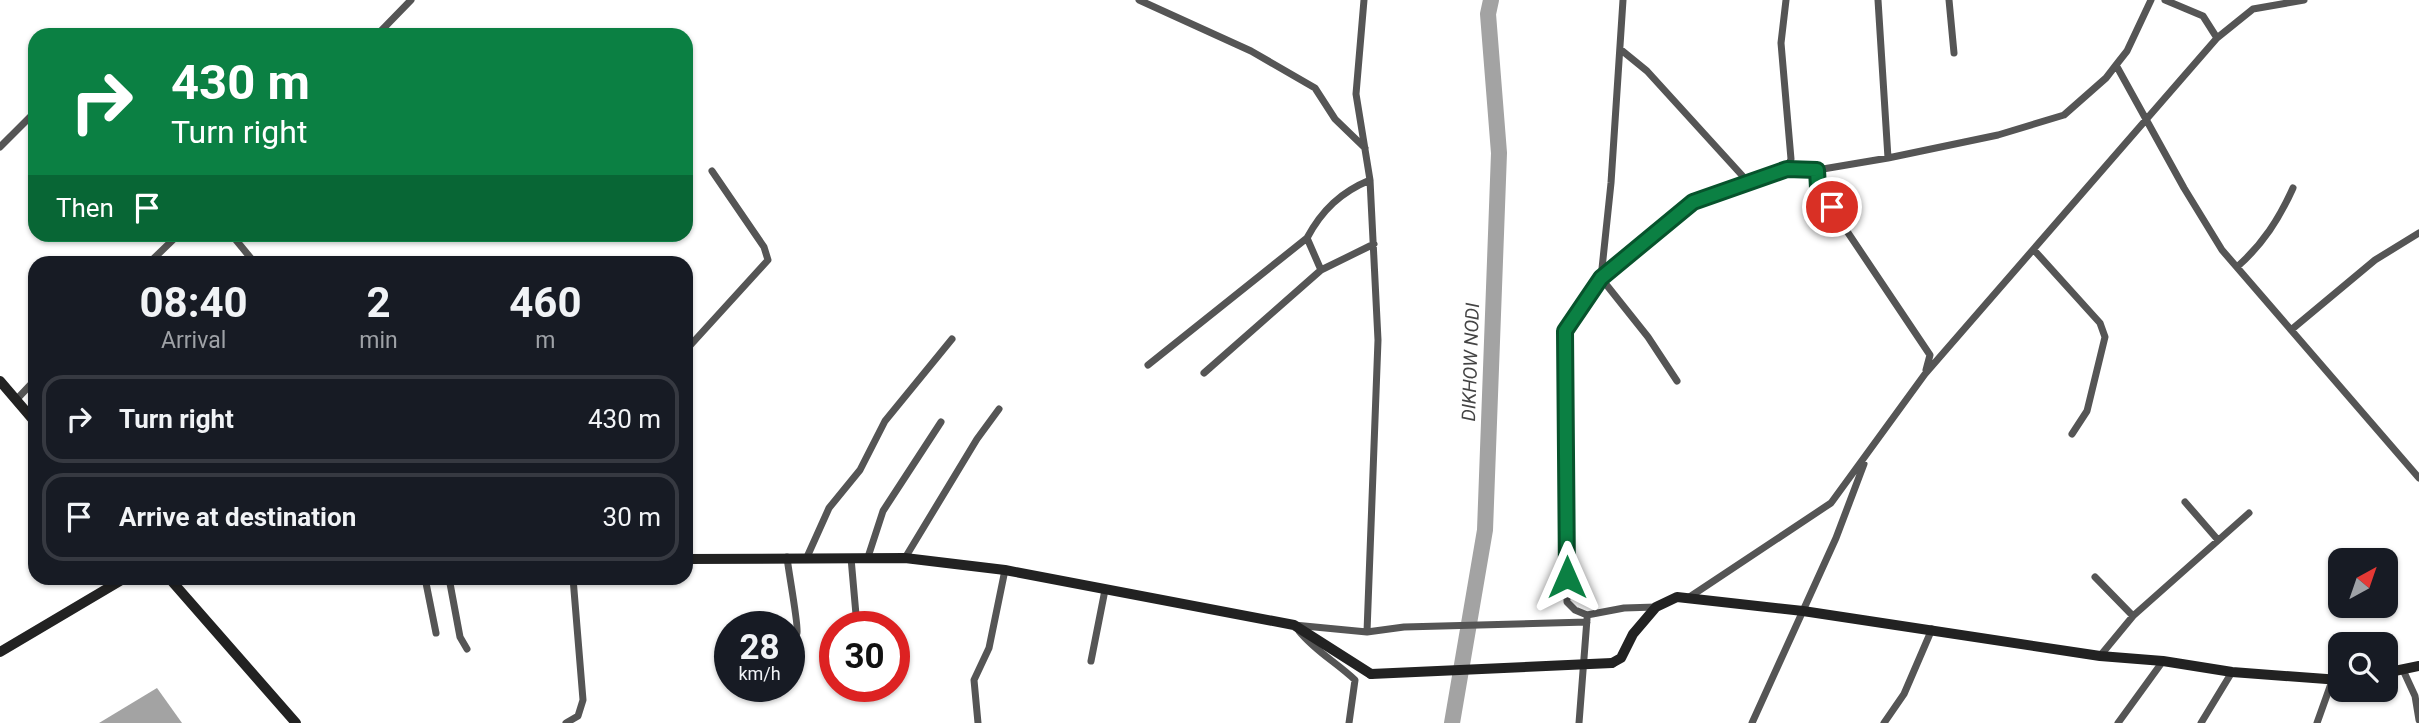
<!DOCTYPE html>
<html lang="en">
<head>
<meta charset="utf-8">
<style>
	:root { --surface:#171b24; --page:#242831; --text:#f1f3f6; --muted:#9ea1a6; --line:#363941 }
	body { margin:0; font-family:Roboto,sans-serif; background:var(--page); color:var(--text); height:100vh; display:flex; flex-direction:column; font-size:26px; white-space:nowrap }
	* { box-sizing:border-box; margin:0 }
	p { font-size:23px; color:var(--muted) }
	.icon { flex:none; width:38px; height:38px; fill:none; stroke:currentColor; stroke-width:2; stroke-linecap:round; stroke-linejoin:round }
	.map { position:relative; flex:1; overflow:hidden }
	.sheet { position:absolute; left:28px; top:256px; width:665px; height:329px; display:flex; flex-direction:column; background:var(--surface); border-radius:21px; box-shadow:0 2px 5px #0004 }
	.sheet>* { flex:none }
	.banner { position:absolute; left:28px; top:28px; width:665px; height:214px; border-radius:21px; box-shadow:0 2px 5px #0004; background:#0b8043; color:#fff; overflow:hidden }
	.needle { width:46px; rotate:40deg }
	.tools { position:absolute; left:2328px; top:548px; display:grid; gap:14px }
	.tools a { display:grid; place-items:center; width:70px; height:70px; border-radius:14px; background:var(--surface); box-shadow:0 2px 5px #0004; font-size:35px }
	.speed { position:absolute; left:714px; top:611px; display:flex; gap:14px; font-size:35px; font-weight:700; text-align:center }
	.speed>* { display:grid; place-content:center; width:91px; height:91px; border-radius:50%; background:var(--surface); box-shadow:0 2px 5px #0004; line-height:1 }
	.speed small { font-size:18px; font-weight:400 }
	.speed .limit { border:10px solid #d22; background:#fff; color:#111 }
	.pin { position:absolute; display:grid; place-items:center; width:60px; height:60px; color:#fff; margin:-30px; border:4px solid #fff; border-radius:50%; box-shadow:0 2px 7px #0007 }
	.me { position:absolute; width:77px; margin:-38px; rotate:0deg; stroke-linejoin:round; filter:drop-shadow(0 0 5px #0008) }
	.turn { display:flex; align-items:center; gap:24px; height:147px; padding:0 28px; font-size:32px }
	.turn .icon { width:91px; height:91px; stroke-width:2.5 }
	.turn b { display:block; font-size:49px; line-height:60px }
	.then { display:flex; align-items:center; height:66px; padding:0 28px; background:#0003; gap:14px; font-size:26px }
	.eta { display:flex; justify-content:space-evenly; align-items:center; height:119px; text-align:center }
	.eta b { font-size:42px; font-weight:700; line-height:49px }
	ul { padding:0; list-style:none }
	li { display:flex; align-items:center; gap:21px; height:88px; margin:0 14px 10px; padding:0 14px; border:4px solid var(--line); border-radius:21px }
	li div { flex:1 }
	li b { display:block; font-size:26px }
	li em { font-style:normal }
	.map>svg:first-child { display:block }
</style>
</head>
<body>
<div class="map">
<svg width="2419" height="723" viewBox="0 0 2419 723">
	<rect width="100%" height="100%" fill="#fff"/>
	<path fill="#a3a3a3" d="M 157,688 L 182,723 L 99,723 Z"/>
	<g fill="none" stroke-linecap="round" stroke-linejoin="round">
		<path stroke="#a3a3a3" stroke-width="16" d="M 1452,723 L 1485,530 L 1499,153 L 1488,14 L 1491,0"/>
		<path stroke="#555" stroke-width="7" d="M 1139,0 L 1251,51 L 1315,88 L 1335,119 L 1365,148
			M 1623,0 L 1611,183 L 1601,278 L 1565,331 L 1567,602 L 1575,610 L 1587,615 L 1624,608 L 1656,607
			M 1786,0 L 1781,43 L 1791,159 L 1787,169
			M 1878,0 L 1888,158
			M 1949,0 L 1954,53
			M 2165,0 L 2203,16 L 2217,38
			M 377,35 L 411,0
			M 1620,49 L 1647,71 L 1749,183
			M 2116,65 L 2184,188 L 2222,250 L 2419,478
			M 0,147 L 35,112
			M 1817,170 L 1818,188 L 1930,355 L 1926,370
			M 231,234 L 254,262
			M 2034,250 L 2100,323 L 2105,337 L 2087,411 L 2072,434
			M 150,262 L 179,234
			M 2237,267 C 2263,244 2279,219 2293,188
			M 1321,270 L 1374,244
			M 2291,330 L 2375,260 L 2419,233
			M 686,350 L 768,260 L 764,247 L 712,171
			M 1148,365 L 1307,238
			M 1204,373 L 1321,270 L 1307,238 C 1322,210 1341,192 1370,180
			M 1677,381 L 1648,337 L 1601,278 L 1693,202 L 1787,169 L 1817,170 L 1888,158 L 1998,135 L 2064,115 L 2106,78 L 2116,65 L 2127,51 L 2151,0
			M 16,400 L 35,380
			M 2185,502 L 2218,540
			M 686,512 L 690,559
			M 787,557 C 788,569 799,627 797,633 C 795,636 792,639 789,642
			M 807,557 L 829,508 L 860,470 L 885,421 L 952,339
			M 868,557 L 883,511 L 941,422
			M 851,558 L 857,626
			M 905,558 L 977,439 L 999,409
			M 2095,577 L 2133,616
			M 425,578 L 436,633
			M 449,578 L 460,637 L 467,649
			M 1688,598 L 1831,503 L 1925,374 L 2217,38 L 2253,9 L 2304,0
			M 1294,625 L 1367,632 L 1378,340 L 1370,180 L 1356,94 L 1364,0
			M 1299,631 C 1315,651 1336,662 1355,680 L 1349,723
			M 1367,632 L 1404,627 L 1587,622
			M 2100,656 L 2133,616 L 2249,513
			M 1091,661 L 1105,590
			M 2403,670 L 2415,696 L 2419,720
			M 566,723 L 578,716 L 583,700 L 573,578
			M 978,723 L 974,680 L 989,648 L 1005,570
			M 1579,723 L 1587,619
			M 1752,723 L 1836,538 L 1864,464
			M 1884,723 L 1904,694 L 1932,629
			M 2118,723 L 2163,661
			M 2201,723 L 2232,672
			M 2317,723 L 2332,681"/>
		<path stroke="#222" stroke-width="10" d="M 0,381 L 35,422
			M 686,559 L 905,558 L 1005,570 L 1294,625 L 1371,674
			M 169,578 L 296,723
			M 0,652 L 125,578
			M 1612,663 L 1621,658 L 1633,634 L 1656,607 L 1677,597 L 1803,611 L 2100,656 L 2163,661 L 2232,672 L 2340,680
			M 2385,673 L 2419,666"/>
		<path stroke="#222" stroke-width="10" d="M 1371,674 L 1612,663"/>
	</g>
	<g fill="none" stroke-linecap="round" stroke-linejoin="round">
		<g stroke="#07532c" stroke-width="18">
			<path id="route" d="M 1567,577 L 1565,331 L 1601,278 L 1693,202 L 1787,169 L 1817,170 L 1818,188 L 1832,207"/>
		</g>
		<use href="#route" stroke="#0b8043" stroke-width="12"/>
	</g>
	<g text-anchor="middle" stroke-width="5" stroke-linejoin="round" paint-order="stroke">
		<g font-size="19" font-style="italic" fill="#444" stroke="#fff">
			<text transform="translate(1470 362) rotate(-88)" y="7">DIKHOW NODI</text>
		</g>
	</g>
</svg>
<div class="tools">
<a><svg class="needle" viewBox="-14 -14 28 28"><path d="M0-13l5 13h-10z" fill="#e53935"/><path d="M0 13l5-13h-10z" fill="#9ea1a6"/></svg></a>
<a><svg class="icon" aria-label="search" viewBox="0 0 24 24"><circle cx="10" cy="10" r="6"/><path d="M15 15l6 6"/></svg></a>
</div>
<div class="speed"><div>28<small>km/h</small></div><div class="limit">30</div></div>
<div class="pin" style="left:1832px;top:207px;background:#d93025"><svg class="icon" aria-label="arrive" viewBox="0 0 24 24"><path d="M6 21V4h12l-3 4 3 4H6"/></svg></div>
<svg class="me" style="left:1567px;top:577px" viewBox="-20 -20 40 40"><path d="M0-17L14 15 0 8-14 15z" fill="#0b8043" stroke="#fff" stroke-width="4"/></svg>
<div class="banner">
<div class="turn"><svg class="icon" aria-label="right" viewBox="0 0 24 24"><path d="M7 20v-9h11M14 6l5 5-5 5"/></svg><div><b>430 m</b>Turn right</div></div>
<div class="then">Then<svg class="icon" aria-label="arrive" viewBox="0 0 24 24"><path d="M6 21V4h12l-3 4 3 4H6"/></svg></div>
</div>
<section class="sheet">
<div class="eta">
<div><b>08:40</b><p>Arrival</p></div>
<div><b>2</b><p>min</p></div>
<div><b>460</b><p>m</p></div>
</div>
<ul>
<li><svg class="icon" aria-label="right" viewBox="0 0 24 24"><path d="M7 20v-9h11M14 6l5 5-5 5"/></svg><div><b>Turn right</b></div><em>430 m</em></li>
<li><svg class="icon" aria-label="arrive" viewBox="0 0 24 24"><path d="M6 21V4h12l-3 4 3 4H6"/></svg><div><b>Arrive at destination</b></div><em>30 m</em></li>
</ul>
</section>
</div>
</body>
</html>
